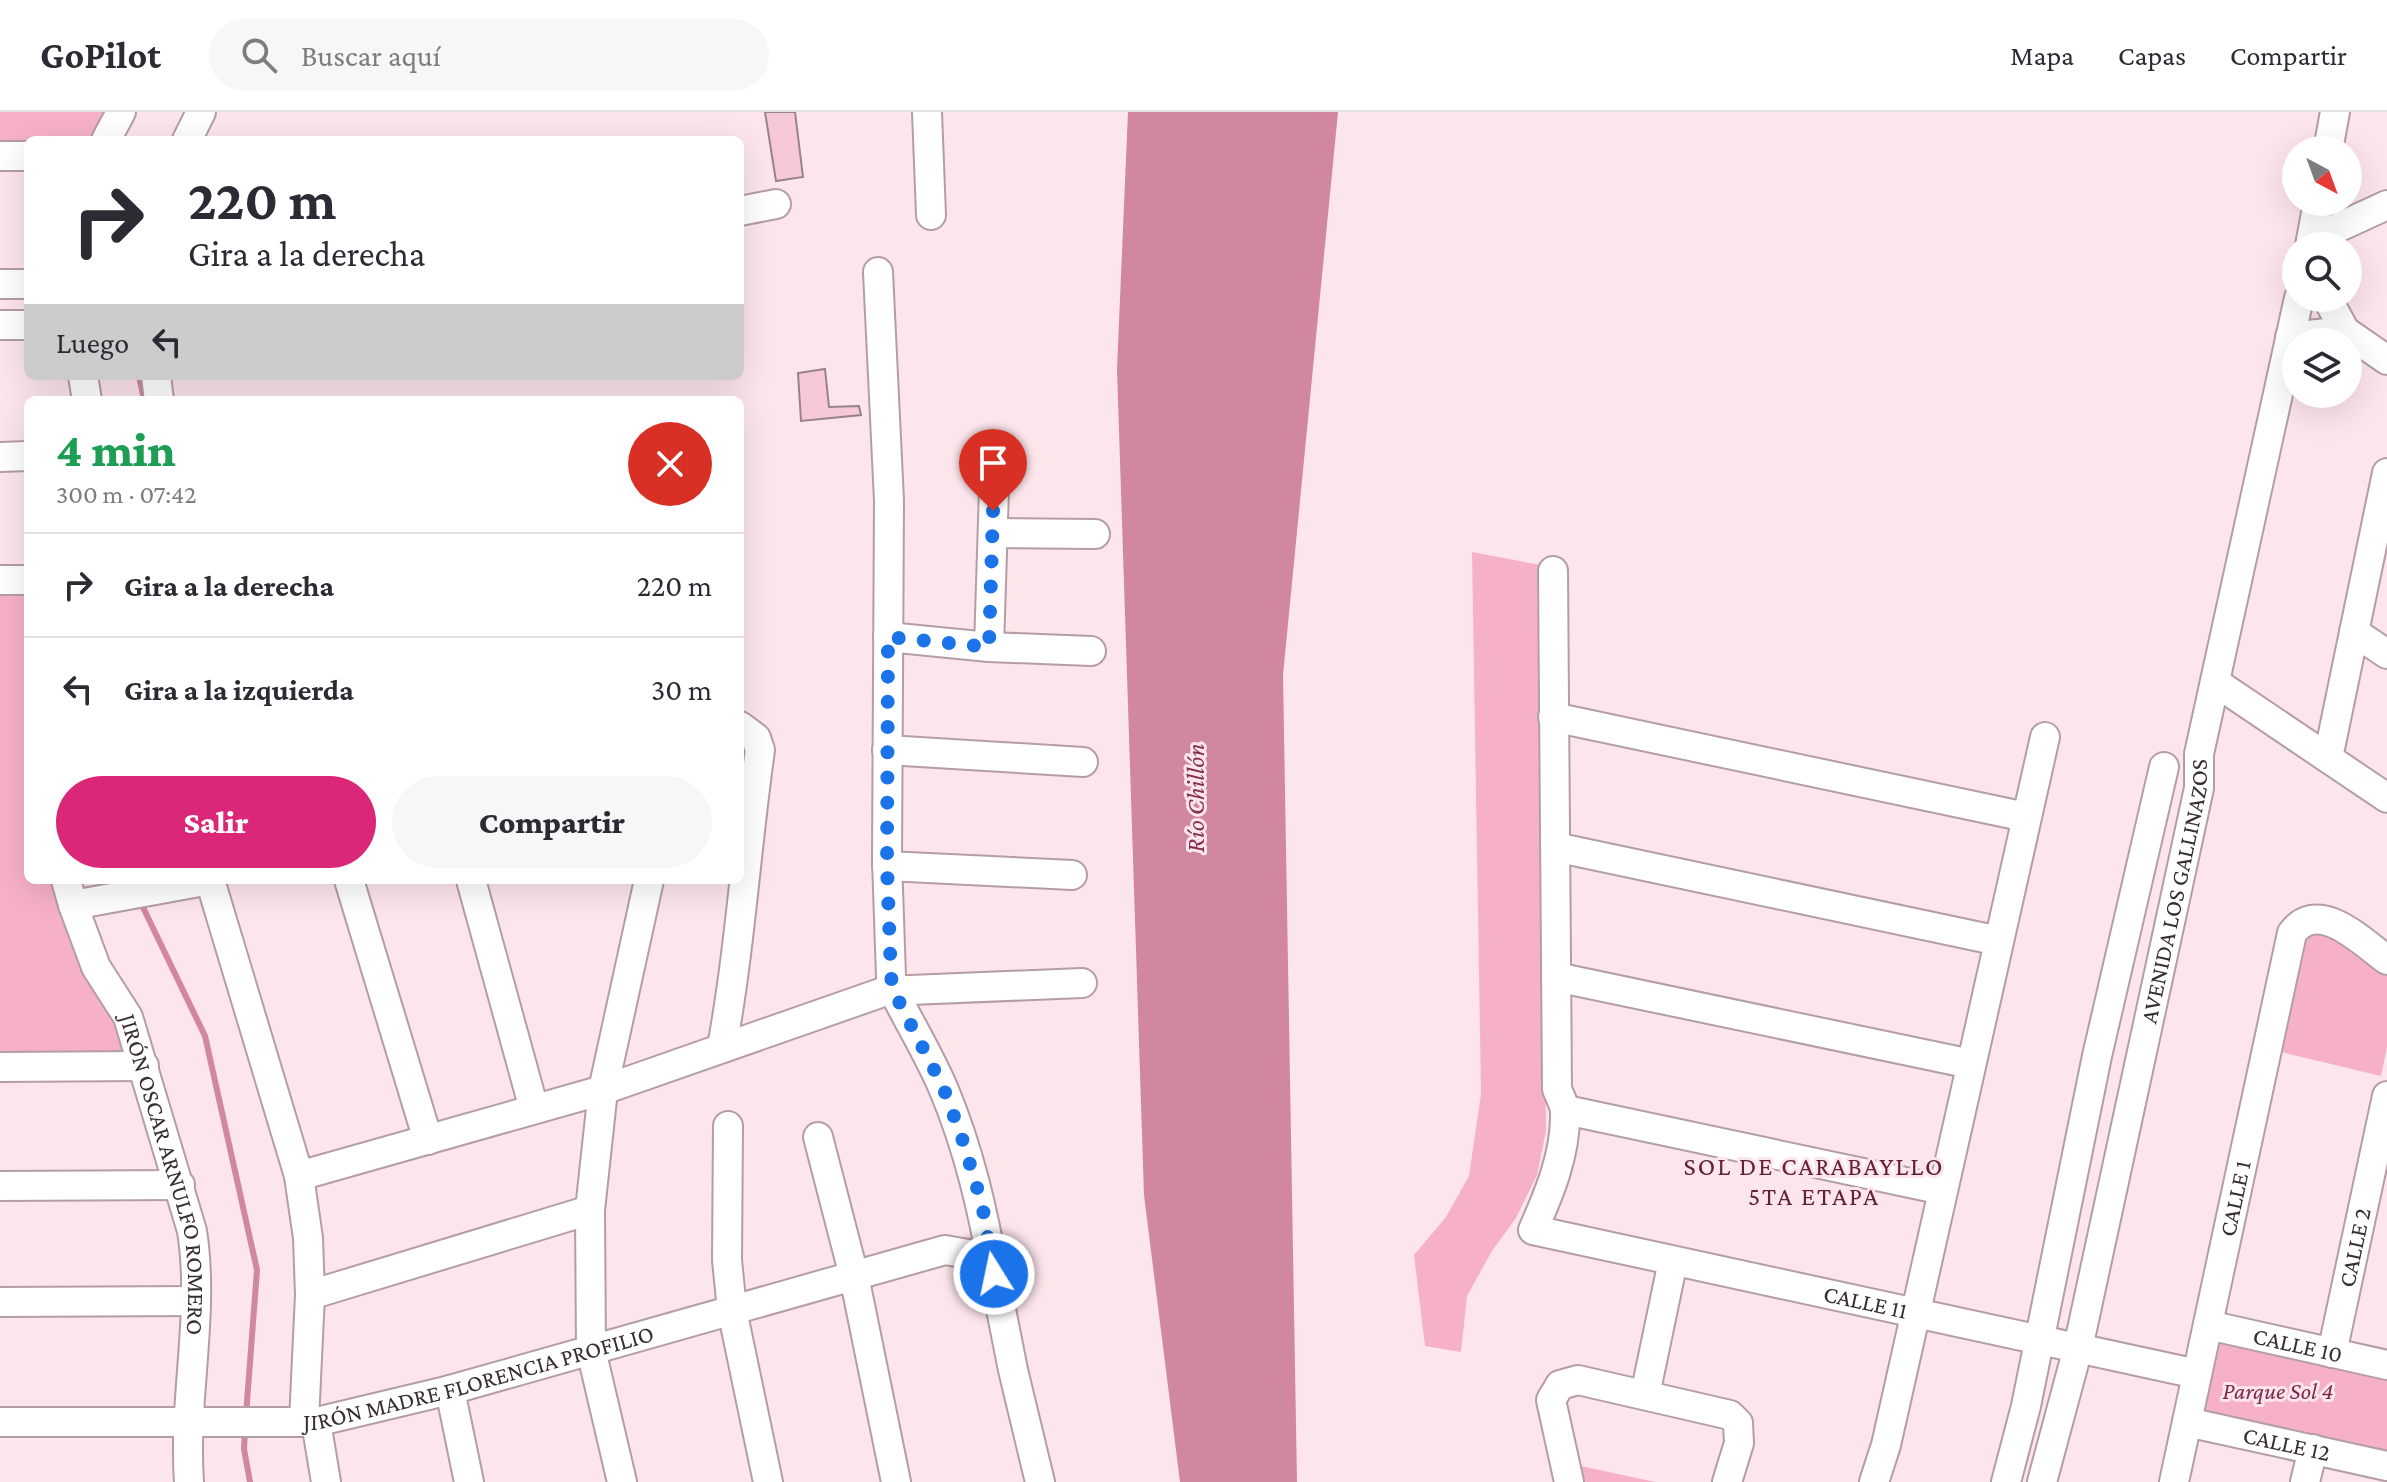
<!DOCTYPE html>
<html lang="es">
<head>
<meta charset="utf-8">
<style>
	:root { --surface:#fff; --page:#f7f7f7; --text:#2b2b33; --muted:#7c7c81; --line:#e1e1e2; --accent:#db2777 }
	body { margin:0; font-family:"Crimson Pro",serif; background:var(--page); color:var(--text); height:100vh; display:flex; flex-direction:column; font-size:30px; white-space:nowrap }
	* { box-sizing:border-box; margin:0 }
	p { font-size:26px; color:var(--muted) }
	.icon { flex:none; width:44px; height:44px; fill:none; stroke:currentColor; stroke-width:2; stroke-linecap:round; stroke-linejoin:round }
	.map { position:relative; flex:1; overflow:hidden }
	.panel { position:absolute; left:24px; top:284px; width:720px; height:488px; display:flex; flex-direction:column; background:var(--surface); border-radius:12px; box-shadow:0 8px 32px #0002 }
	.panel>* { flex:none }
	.hud { position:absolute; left:24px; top:24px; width:720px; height:244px; border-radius:12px; box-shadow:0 8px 32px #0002; background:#fff; color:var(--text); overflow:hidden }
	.needle { width:52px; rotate:139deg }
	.fabs { position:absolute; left:2282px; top:24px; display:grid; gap:16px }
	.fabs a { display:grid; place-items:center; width:80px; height:80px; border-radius:50%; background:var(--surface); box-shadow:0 8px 32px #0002; font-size:40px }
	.pin { position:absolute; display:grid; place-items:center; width:68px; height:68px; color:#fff; margin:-82px -34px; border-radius:50% 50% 50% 0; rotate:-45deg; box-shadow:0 0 8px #0007 }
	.pin .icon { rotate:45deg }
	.me { position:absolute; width:88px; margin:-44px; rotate:350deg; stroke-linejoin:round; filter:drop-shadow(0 0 6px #0008) }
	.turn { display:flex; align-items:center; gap:28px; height:168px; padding:0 32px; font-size:36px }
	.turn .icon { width:104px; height:104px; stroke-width:2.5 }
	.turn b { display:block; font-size:56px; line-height:68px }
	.then { display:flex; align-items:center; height:76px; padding:0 32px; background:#0003; gap:16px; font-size:30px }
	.round { display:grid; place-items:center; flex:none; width:84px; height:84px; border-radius:42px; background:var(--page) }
	.headline { display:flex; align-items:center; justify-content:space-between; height:136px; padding:0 32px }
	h1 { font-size:48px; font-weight:800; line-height:60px; color:#1e9e55 }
	.primary-button { display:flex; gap:16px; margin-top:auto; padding:16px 32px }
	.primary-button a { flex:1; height:92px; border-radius:48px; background:var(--accent); color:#fff; font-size:32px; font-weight:800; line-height:92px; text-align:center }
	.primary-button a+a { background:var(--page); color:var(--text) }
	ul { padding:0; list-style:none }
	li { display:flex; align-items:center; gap:24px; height:104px; padding:0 32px; border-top:2px solid var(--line) }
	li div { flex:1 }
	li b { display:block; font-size:30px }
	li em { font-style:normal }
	header { display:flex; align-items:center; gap:48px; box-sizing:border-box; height:112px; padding:0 40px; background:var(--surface); border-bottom:2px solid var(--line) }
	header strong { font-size:38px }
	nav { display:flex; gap:44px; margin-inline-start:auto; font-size:28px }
	.search { width:560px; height:72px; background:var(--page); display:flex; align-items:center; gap:20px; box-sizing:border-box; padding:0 28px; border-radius:44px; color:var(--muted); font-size:30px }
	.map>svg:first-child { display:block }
</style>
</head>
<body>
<header>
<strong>GoPilot</strong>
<div class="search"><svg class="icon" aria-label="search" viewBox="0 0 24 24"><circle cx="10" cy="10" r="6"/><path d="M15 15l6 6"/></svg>Buscar aquí</div>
<nav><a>Mapa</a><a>Capas</a><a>Compartir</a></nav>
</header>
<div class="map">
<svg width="2387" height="1370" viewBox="0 0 2387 1370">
	<rect width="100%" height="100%" fill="#fde5ec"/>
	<path fill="#f7b1c7" d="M 0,0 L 109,0 L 95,28 L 28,28 L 28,37 L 0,37 Z
		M 1472,440 L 1540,453 L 1546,1019 L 1537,1063 L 1516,1106 L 1492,1139 L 1467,1184 L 1461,1240 L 1425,1234 L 1414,1143 L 1446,1105 L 1469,1064 L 1481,982 Z
		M 0,476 L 28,476 L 28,768 L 58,768 L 116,903 L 131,946 L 0,948 Z
		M 2318,818 L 2333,823 L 2387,860 L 2387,935 L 2381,964 L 2277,939 L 2305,824 Z
		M 2221,1226 L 2387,1263 L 2387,1343 L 2203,1302 Z
		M 1576,1353 L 1655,1370 L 1581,1370 Z"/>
	<path fill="#d1879f" d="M 1128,0 L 1338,0 L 1283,563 L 1297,1370 L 1180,1370 L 1144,1083 L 1117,257 Z"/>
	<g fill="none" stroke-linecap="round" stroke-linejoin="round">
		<path stroke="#d1879f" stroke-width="6" d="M 139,264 L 144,288
			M 139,787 L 205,924 L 257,1158 L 246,1303
			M 245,1318 L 244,1337 L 250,1370"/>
	</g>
	<path fill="#f7c8d6" stroke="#988389" stroke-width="2" d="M 765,0 L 795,0 L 803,65 L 776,69 Z
		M 825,257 L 829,295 L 859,294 L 861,303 L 801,309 L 798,261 Z"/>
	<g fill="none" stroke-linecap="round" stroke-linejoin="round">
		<g stroke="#b49ea4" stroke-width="32">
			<g id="minor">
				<path d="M 927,0 L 931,103"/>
				<path d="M 106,28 L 121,0"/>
				<path d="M 187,28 L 201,0"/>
				<path d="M 2328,38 L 2335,0"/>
				<path d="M 0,44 L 28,44"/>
				<path d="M 740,99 L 776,92"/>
				<path d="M 2311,128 L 2387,93"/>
				<path d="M 2310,134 L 2318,90"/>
				<path d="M 878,160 L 889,389 L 887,747 L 891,865 L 894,880 C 910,912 930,945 944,978 C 969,1038 983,1099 994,1162"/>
				<path d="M 0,172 L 28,172"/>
				<path d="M 2327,186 L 2345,219 L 2387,248"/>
				<path d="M 0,213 L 28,213"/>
				<path d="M 2290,225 L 2345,219"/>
				<path d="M 83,264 L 87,288"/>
				<path d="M 156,264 L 159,288"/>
				<path d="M 0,345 L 28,344"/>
				<path d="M 993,421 L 1095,422"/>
				<path id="s1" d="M 1553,459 L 1557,977 C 1560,985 1565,993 1565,1001 C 1566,1042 1549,1082 1533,1118 L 2197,1262"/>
				<path d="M 0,468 L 28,468"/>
				<path d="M 2354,520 L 2387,542"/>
				<path d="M 888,525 L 989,535 L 1091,539"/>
				<path d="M 989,535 L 994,377"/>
				<path d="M 2215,570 L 2387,686"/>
				<path d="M 1553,605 L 2026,705"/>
				<path d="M 887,638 L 1083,650"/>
				<path d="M 2328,646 L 2387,361"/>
				<path d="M 1555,735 L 1999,829"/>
				<path d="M 887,754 L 1072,763"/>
				<path id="s2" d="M 66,768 L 73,793 L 96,855 L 128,905 L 192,1119 C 205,1202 183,1286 189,1370"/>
				<path d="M 349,768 L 428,1028"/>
				<path d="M 471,768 L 534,997"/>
				<path d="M 73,793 L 210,768 L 299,1064 L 308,1126 L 310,1183 L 304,1309"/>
				<path d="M 1556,865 L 1971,952"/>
				<path d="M 722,935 C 740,837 746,737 760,638 L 756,626 L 740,614"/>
				<path d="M 0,955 L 144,954"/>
				<path d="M 1566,998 L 1943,1078"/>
				<path d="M 728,1014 L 727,1148 L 732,1198 L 768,1370"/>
				<path d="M 818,1025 L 854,1164 L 896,1370"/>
				<path d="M 299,1064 L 603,978 L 886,879 L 1082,871"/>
				<path d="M 0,1074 L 180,1073"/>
				<path d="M 310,1183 L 590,1098"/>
				<path d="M 0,1190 L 196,1189"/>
				<path id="s3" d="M 2208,1213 L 2387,1253"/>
				<path id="s4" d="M 2332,1241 L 2387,984"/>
				<path d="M 450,1278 L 469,1370"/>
				<path d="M 1645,1283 L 1673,1149"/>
				<path id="s5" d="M 0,1310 L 316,1310 L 450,1278 L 945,1138 L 974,1143 L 983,1148 L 994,1162 L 1013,1258 L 1040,1370"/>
				<path d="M 316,1310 L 326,1370"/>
				<path id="s6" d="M 2187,1310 L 2387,1354"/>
				<path d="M 622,1370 L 591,1238 L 590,1098 L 603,978 L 649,768"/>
				<path d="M 1569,1370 L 1551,1288 L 1560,1273 L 1578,1268 L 1730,1303 L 1738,1311 L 1739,1331 L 1727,1370"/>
				<path d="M 1874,1370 L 1886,1333 L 2045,625"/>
				<path d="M 2006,1370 L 2026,1294 L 2097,944 L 2164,655"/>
				<path id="s7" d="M 2042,1370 L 2078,1236 L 2199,676 L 2199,642 L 2299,186"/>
				<path id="s8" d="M 2174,1370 L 2292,821 C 2319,785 2362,830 2387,848"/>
				<path d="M 2305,1370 L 2313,1337"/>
			</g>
		</g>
		<use href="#minor" stroke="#fff" stroke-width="28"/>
	</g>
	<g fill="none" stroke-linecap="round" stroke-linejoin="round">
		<path stroke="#1a73e8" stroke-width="14" stroke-dasharray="0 25.2" d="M 993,399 L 989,535 L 888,525 L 887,754 L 891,865 L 894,880 L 943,975 L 961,1023 L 982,1092 L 994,1162"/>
	</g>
	<g text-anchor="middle" stroke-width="6" stroke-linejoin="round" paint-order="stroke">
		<g font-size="24" fill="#372e31" stroke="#fde5ec">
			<text dy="8" stroke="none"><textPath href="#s7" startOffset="606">AVENIDA LOS GALLINAZOS</textPath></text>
			<text dy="8" stroke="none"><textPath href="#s2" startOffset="314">JIRÓN OSCAR ARNULFO ROMERO</textPath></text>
			<text dy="8" stroke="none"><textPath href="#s8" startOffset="290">CALLE 1</textPath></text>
			<text dy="8" stroke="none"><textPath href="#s4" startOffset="108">CALLE 2</textPath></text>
			<text dy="8" stroke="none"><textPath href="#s1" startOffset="1006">CALLE 11</textPath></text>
			<text dy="8" stroke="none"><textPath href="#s3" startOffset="92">CALLE 10</textPath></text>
			<text dy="8" stroke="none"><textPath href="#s5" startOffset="484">JIRÓN MADRE FLORENCIA PROFILIO</textPath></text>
			<text dy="8" stroke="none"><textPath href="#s6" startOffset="102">CALLE 12</textPath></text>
		</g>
		<g font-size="24" font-style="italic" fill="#7f284c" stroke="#fde5ec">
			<text x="2278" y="1287">Parque Sol 4</text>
		</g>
		<g font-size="26" font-style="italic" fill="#842d50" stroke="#fde5ec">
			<text transform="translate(1195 686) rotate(-90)" y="9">Río Chillón</text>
		</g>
		<g font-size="26" letter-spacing="2" fill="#62203b" stroke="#fde5ec">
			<text x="1814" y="1063">SOL DE CARABAYLLO<tspan x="1814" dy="30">5TA ETAPA</tspan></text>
		</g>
	</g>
</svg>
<div class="fabs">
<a><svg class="needle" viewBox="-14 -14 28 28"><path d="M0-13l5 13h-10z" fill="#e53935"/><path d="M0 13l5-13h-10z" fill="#7c7c81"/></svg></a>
<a><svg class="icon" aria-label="search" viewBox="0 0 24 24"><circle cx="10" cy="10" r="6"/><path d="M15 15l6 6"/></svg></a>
<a><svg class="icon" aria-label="layers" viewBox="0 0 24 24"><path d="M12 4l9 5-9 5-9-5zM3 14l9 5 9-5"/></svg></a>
</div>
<div class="pin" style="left:993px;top:399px;background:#d93025"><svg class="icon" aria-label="arrive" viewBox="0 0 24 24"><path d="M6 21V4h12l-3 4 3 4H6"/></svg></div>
<svg class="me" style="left:994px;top:1162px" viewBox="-20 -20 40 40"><circle r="17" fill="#1a73e8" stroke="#fff" stroke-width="3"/><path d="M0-11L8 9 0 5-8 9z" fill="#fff"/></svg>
<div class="hud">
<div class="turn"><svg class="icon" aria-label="right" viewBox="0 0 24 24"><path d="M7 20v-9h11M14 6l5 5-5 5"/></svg><div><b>220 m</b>Gira a la derecha</div></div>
<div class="then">Luego<svg class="icon" aria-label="left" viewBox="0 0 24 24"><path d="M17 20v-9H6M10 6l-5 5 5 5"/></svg></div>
</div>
<section class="panel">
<div class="headline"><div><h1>4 min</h1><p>300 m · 07:42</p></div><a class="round" style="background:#d93025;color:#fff"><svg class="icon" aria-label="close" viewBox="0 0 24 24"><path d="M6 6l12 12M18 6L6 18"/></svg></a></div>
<ul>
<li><svg class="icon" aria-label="right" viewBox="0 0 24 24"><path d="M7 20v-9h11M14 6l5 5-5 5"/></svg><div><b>Gira a la derecha</b></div><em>220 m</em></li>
<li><svg class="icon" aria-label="left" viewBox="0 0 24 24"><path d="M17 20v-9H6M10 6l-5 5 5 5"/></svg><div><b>Gira a la izquierda</b></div><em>30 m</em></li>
</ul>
<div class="primary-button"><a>Salir</a><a>Compartir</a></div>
</section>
</div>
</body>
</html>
